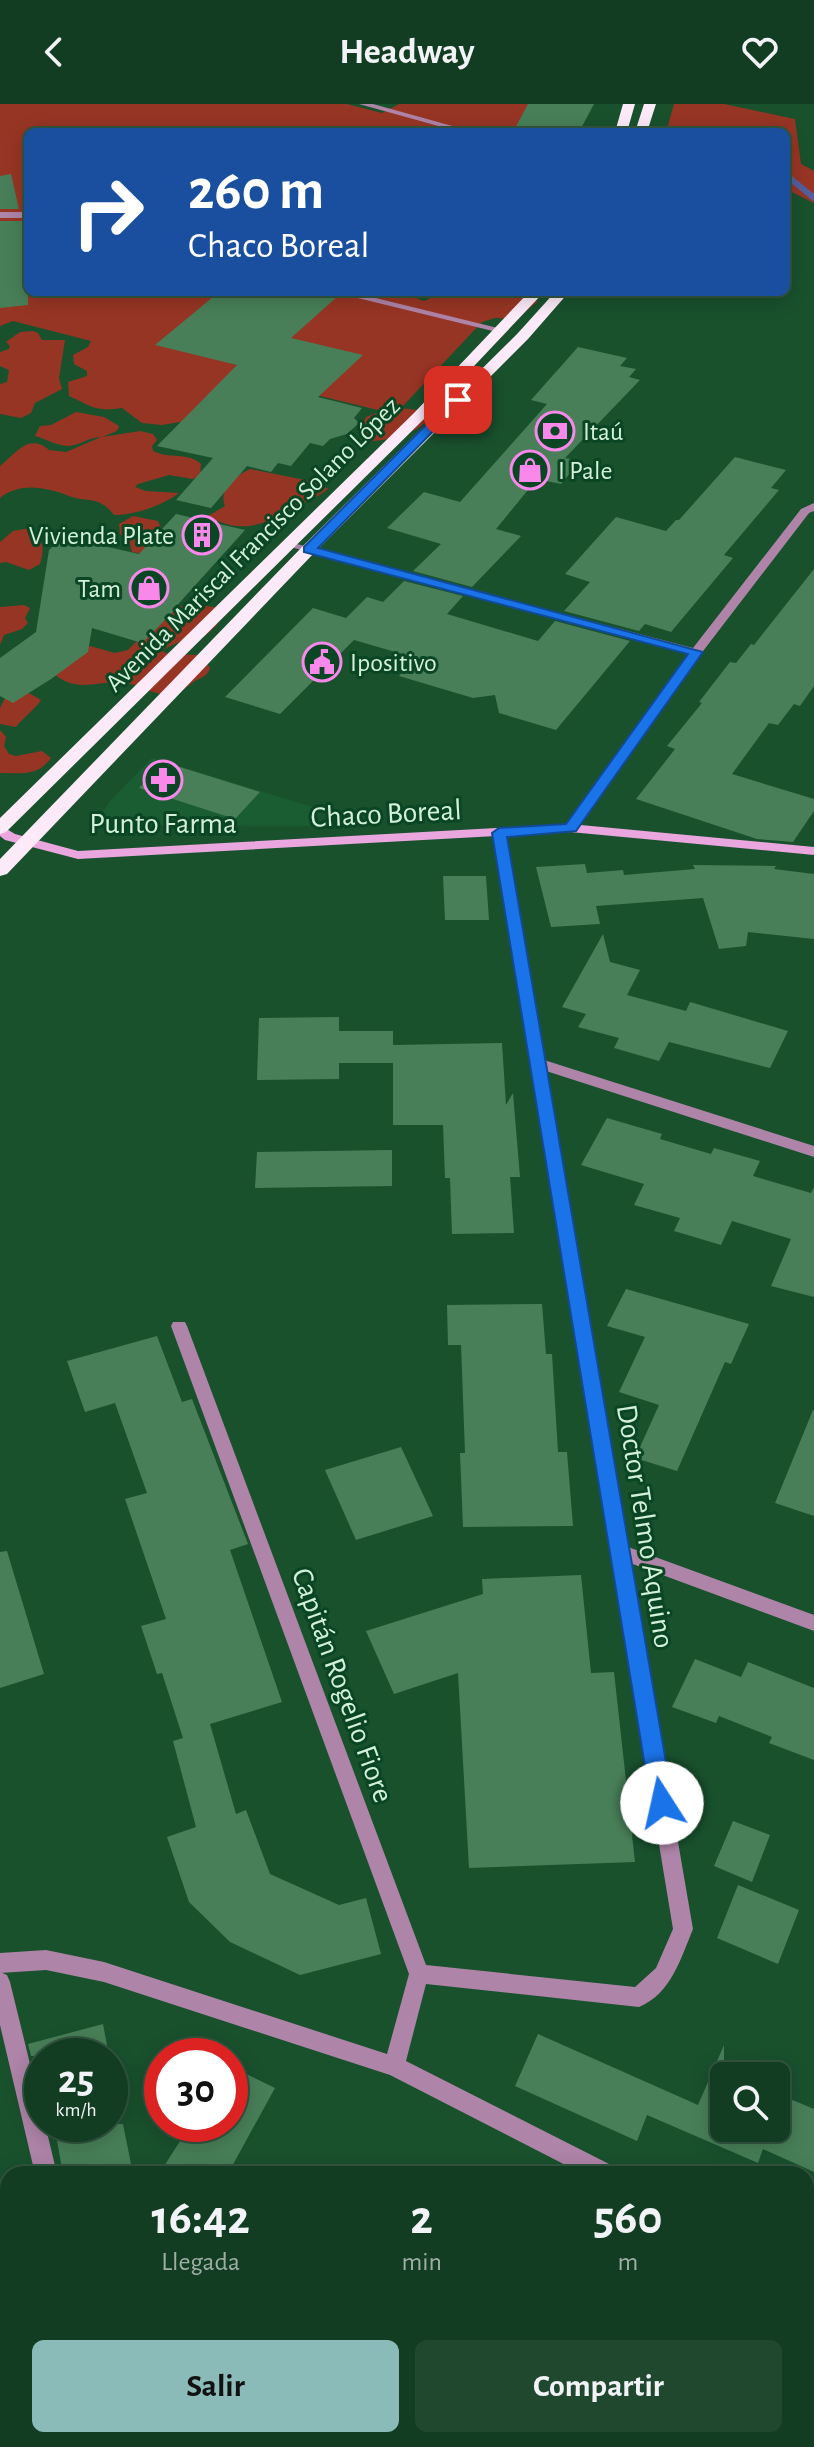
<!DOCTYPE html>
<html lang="es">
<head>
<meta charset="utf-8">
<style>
	:root { --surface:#133d22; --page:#20482f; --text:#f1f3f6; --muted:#9daea5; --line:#325640; --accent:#8bbbb9 }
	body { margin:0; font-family:"Alegreya Sans",sans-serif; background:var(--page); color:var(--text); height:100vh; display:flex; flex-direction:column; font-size:30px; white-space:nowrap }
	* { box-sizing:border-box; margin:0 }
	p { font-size:26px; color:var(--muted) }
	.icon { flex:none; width:44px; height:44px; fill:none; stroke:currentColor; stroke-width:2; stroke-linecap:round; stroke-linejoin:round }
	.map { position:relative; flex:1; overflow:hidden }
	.drawer { position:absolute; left:0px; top:2062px; width:814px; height:282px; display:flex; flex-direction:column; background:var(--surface); border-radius:24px 24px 0 0; box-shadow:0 4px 20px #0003,0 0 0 2px var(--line) }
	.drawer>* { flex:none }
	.hud { position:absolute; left:24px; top:24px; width:766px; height:168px; border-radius:12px; box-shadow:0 4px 20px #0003,0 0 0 2px var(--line); background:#1a4fa0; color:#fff; overflow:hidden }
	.controls { position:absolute; left:710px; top:1958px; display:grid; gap:16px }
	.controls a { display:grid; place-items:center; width:80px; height:80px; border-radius:12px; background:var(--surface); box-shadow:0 4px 20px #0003,0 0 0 2px var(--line); font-size:40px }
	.speed { position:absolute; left:24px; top:1934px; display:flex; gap:16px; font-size:40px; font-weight:700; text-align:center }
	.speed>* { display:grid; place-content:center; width:104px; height:104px; border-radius:50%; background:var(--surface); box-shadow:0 4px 20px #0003,0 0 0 2px var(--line); line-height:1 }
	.speed small { font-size:20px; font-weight:400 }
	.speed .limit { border:12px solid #d22; background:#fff; color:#111 }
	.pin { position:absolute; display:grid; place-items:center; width:68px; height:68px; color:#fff; margin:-34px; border-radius:16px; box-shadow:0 4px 12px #0006 }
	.me { position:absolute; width:88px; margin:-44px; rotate:350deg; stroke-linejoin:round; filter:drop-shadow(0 0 6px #0008) }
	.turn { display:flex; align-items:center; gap:28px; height:168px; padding:0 32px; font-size:36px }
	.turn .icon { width:104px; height:104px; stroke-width:2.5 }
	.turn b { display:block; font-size:56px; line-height:68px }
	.eta { display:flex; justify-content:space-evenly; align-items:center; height:136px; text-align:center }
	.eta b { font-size:48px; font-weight:700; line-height:56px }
	.primary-button { display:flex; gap:16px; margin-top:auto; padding:16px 32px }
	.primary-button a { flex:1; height:92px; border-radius:12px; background:var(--accent); color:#111; font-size:32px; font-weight:700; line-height:92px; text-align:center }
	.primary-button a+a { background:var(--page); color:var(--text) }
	header { display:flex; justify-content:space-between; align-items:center; height:104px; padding:0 32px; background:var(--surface); font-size:36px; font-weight:700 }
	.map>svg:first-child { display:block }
</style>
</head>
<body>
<header><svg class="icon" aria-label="back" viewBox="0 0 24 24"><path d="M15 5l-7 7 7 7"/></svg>Headway<svg class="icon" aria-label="heart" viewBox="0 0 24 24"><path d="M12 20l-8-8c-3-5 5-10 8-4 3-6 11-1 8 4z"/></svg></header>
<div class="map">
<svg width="814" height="2343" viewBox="0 0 814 2343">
	<rect width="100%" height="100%" fill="#19512d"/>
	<path fill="#1b5d33" d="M 152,654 L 322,706 L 309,722 L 127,721 L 104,715 L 104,706 L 111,696 Z"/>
	<path fill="#973524" d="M 0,0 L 347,0 L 382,9 L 399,0 L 528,0 L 536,28 L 28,28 L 28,188 L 399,188 L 424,197 L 444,188 L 540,188 L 535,193 L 537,198 L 516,215 L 495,214 L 482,218 L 401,304 L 417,306 L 428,315 C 419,330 379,339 362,337 L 359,328 L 366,313 L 382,307 L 233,271 L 186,317 L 162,321 L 142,319 L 122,304 C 94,308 92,302 69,292 L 68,278 L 87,272 L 87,267 L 74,260 L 73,251 L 88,243 L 91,237 L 13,217 L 0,222 Z
		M 674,0 L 724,0 L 795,15 L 801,60 L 814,67 L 814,99 L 786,85 L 786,28 L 666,28 Z
		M 33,227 L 38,229 L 42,236 L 65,236 L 59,274 L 62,285 L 35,299 L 31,309 L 21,314 L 0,310 L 0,280 L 7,278 L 9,266 L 0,262 L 0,248 L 9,245 L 10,242 L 6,238 L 20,228 Z
		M 76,308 L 104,313 L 119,322 L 117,327 L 102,333 L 140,327 L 153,330 L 157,336 L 152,342 L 153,347 C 168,355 189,348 201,360 L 200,371 L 193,375 L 169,371 L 138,380 L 135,383 L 146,387 L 179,389 C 163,401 136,411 114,411 C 99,391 88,399 69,392 C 46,383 20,378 0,394 L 0,362 C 15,350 29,328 49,346 L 66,348 L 101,333 C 89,333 79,342 68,342 C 58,342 46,335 35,332 L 40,322 L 51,321 Z
		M 250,365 L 315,378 L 328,385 C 314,396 299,400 284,409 C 258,424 235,428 208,412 L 225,402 C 218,386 235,372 250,365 Z
		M 133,412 L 158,417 L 163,429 L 144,450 L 132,448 L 130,439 L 120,430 L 119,420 Z
		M 30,424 C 43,433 45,444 40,460 L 29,466 L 6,458 L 0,459 L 0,438 L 13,427 Z
		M 24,501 L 30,504 L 25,514 L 28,519 L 22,525 L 4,531 L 0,541 L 0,503 Z
		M 194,501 L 215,503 L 212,515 L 217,521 L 205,532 L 198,530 L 161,546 L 168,550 L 199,551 L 210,564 C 207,574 200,573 192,579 C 161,605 148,578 116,578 C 94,579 72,588 52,568 L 76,546 L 90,542 L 115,549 L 128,546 L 171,503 Z
		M 29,589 L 41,596 C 37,603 23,614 16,623 L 0,620 L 0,604 L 5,594 Z
		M 0,626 L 6,633 L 4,642 L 9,650 L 16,652 L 42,647 L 51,654 C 37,673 21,669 0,669 Z"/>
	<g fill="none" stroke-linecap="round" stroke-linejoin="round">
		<path stroke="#545e9c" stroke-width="6" d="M 786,71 L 814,94"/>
	</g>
	<path fill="#487f58" d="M 528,0 L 594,0 L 579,28 L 513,28 Z
		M 11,70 L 19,105 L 0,105 L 0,72 Z
		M 0,117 L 22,117 L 28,144 L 28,201 L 0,204 Z
		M 219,188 L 330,188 L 338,192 L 291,234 L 363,251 L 318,293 L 362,304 L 354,314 L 359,319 L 347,330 L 330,335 L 323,342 L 310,339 L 291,362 L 278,359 L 271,368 L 247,362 L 211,404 L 176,396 L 213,354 L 157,342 L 237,261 L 155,241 Z
		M 578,243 L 627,254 L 620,262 L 636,265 L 629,273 L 640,276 L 565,354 L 580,357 L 561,380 L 537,375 L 496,425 L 521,432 L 472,483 L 413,467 L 441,440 L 387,424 L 424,388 L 460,398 L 547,300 L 531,296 Z
		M 735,353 L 786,366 L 771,384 L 779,386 L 724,451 L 733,454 L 671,528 L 645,520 L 639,527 L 564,507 L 590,478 L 565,470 L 616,413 L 666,427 L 676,416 L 679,416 Z
		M 176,410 L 245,426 L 172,507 L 174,507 L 142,539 L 92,524 L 88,548 L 51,575 L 13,599 L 0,592 L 0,554 L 36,528 L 49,446 L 63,433 L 139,450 Z
		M 814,465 L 814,582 L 800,602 L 794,600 L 778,621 L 769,619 L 732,670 L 814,695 L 814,707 L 793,738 L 757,735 L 636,695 L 675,645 L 667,642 L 702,599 L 699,598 L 730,558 L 736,559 L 751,540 L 754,541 Z
		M 404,477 L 463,492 L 447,510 L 538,537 L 555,517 L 630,537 L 556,626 L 499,609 L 495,591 L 473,594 L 399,572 L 416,554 L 354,536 L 280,610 L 225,593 L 313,504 L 346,514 L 367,493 L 383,498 Z
		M 164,658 L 260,688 L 235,715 L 139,684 Z
		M 585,760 L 587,769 L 623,766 L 624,771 L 695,765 L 693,761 L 776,762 L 774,765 L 814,770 L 814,835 L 748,828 L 746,842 L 719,845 L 703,794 L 596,802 L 600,820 L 551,823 L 536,763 Z
		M 443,772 L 486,772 L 489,816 L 445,816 Z
		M 603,830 L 610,858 L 640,866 L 627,891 L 686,907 L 690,898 L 788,927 L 770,964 L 669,938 L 659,957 L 614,944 L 619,934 L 578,923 L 586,910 L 562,903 Z
		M 339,913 L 339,927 L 393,927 L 393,941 L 502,939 L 506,1001 L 513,989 L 520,1073 L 510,1073 L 514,1129 L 452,1130 L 450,1074 L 445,1074 L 443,1021 L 393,1021 L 393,959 L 339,959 L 339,975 L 257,976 L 259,914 Z
		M 607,1014 L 662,1030 L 660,1035 L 711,1050 L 714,1044 L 760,1057 L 753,1072 L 811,1089 L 814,1083 L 814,1193 L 771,1182 L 791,1135 L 732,1117 L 721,1141 L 674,1127 L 680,1114 L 634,1101 L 644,1080 L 581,1061 Z
		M 392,1046 L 392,1082 L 255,1084 L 257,1048 Z
		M 626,1185 L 749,1220 L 731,1260 L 725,1258 L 677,1367 L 635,1354 L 659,1301 L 619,1288 L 645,1233 L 607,1222 Z
		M 542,1200 L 546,1250 L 552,1250 L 558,1348 L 567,1348 L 573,1422 L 463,1423 L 460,1349 L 465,1349 L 461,1241 L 448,1241 L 447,1201 Z
		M 157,1232 L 182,1298 L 192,1295 L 248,1440 L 230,1446 L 282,1598 L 210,1620 L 236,1710 L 246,1706 L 270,1770 L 339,1801 L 366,1794 L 381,1850 L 300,1871 L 230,1838 L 189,1798 L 167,1733 L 196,1723 L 173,1637 L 183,1634 L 162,1569 L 157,1570 L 141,1522 L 166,1515 L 125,1395 L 147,1389 L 115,1299 L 85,1308 L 67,1257 Z
		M 813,1306 L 814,1307 L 814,1412 L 775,1399 Z
		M 401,1343 L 433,1412 L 356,1436 L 325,1366 Z
		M 7,1447 L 44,1570 L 0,1584 L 0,1448 Z
		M 581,1471 L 591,1569 L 614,1568 L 635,1758 L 469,1764 L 458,1569 L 394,1590 L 366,1527 L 483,1490 L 482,1475 Z
		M 695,1555 L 741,1573 L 748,1558 L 814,1584 L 814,1656 L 769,1639 L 772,1633 L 719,1612 L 716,1619 L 672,1603 Z
		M 733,1717 L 770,1731 L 752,1778 L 714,1762 Z
		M 738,1781 L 799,1806 L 778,1860 L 717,1834 Z
		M 103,1920 L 109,1952 L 31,1952 L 28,1940 Z
		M 538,1930 L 698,2001 L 724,1941 L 724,2024 L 776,2024 L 776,1996 L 788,2001 L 790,1995 L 814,2005 L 814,2068 L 763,2045 L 758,2059 L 647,2011 L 637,2037 L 515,1982 Z
		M 230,1962 L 275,1984 L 230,2066 L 226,2070 L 159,2070 L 191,2020 L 230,2020 Z
		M 54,2020 L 123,2020 L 133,2070 L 63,2070 Z"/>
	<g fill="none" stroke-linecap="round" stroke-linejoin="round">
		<path fill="#ae84a8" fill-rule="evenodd" d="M 359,0 L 373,0 L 474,28 L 460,28 Z
			M 0,108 L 28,108 L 28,114 L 0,114 Z
			M 333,188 L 351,188 L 506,226 L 501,229 Z"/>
		<path fill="#ae84a8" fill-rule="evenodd" d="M 814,399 L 814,407 L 809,409 L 700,551 L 575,727 L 570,728 L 563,724 L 689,550 L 283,441 L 293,439 L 693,544 L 801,405 Z
			M 499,725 L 506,729 L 544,956 L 814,1042 L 814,1053 L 546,967 L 628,1443 L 814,1511 L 814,1527 L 630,1459 L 693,1825 C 681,1854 671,1890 639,1903 L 426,1880 L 406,1957 L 613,2062 L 616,2070 L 583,2070 L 390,1971 L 104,1878 L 46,1866 L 0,1869 L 0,1849 L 46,1846 L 104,1858 L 387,1950 L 409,1870 L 171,1222 L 173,1218 L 185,1218 L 187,1222 L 426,1861 L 635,1883 L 656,1864 L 673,1825 L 492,729 Z
			M 806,2161 L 814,2164 L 814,2187 L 806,2184 Z"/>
		<path fill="#ae84a8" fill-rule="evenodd" d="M 0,1868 L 7,1871 L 10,1878 L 42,2009 L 42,2020 L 45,2020 L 57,2070 L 35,2070 L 0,1921 Z
			M 97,2336 L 121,2336 L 123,2343 L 99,2343 Z"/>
		<path fill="#eaa6df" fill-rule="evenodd" d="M 570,720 L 814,743 L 814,751 L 570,728 L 78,755 L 5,736 L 0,732 L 0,721 L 15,730 L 78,747 Z"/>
		<path fill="#fceaf8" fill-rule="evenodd" d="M 623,0 L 635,0 L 627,28 L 615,28 Z
			M 644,0 L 656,0 L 647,28 L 635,28 Z
			M 529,188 L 544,188 L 424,315 L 6,728 L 0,730 L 0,714 L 414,309 Z
			M 555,188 L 569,188 L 528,235 L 315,448 L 7,770 L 0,772 L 0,755 L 303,442 L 518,229 Z"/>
	</g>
	<path fill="#1a73e8" stroke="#114b97" stroke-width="2" d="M 454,293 L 464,296 L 318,444 L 703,548 L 576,727 L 507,733 L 673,1699 L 670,1706 L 662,1709 L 654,1706 L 651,1699 L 492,729 L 499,724 L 566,720 L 688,550 L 304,448 L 304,443 Z"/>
	<defs>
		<g id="bank-ring" transform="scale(2)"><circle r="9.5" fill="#0a4623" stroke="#f888ea" stroke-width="1.5"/><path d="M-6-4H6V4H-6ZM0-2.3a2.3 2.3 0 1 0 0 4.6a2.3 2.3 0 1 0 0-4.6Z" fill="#f888ea"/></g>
		<g id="shop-ring" transform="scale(2)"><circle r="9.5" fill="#0a4623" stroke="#f888ea" stroke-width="1.5"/><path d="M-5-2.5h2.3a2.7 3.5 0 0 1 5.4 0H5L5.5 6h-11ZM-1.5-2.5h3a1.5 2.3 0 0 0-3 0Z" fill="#f888ea"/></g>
		<g id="building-ring" transform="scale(2)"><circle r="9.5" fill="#0a4623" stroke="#f888ea" stroke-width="1.5"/><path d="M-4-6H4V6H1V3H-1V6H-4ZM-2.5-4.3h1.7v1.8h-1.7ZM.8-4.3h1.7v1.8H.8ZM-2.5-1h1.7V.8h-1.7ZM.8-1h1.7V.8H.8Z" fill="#f888ea"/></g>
		<g id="civic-ring" transform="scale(2)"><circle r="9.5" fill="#0a4623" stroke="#f888ea" stroke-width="1.5"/><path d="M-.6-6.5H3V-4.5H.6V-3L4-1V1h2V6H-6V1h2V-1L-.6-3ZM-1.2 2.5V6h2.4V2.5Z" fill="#f888ea"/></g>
		<g id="pharmacy-ring" transform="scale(2)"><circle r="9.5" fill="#0a4623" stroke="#f888ea" stroke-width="1.5"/><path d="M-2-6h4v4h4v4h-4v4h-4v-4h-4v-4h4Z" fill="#f888ea"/></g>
	</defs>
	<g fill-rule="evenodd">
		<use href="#bank-ring" x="555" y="327"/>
		<use href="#shop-ring" x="530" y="366"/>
		<use href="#building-ring" x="202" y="431"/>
		<use href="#shop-ring" x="149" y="484"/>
		<use href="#civic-ring" x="322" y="558"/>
		<use href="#pharmacy-ring" x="163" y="676"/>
	</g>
	<g text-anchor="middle" stroke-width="6" stroke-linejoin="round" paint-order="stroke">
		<g font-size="26" fill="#d3f0da" stroke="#0a4623" text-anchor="start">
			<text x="583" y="336">Itaú</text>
			<text x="558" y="375">I Pale</text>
			<text x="174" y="440" text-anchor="end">Vivienda Plate</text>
			<text x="121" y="493" text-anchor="end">Tam</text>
			<text x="350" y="567">Ipositivo</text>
		</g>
		<g font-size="26" fill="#d3f0da" stroke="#0a4623">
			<text transform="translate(252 440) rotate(-45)" y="9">Avenida Mariscal Francisco Solano López</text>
		</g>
		<g font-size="30" fill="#d3f0da" stroke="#0a4623">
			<text transform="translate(386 709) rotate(-3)" y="10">Chaco Boreal</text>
			<text transform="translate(646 1422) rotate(81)" y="10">Doctor Telmo Aquino</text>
			<text transform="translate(343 1581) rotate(70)" y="10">Capitán Rogelio Fiore</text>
		</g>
		<g font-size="30" fill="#d3f0da" stroke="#0a4623">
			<text x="163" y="729">Punto Farma</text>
		</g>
	</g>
</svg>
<div class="controls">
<a><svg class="icon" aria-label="search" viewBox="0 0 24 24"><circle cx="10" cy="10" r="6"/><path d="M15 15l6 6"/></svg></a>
</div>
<div class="speed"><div>25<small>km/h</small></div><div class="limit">30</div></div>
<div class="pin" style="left:458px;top:296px;background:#d93025"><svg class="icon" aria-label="arrive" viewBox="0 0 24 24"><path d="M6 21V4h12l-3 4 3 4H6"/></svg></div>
<svg class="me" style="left:662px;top:1699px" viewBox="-20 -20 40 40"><circle r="19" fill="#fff"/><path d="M0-13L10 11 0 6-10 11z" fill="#1a73e8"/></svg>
<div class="hud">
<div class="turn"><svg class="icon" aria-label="right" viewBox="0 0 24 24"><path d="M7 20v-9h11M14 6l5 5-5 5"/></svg><div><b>260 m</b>Chaco Boreal</div></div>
</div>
<section class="drawer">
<div class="eta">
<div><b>16:42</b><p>Llegada</p></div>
<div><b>2</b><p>min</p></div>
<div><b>560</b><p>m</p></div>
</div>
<div class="primary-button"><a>Salir</a><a>Compartir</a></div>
</section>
</div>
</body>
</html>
